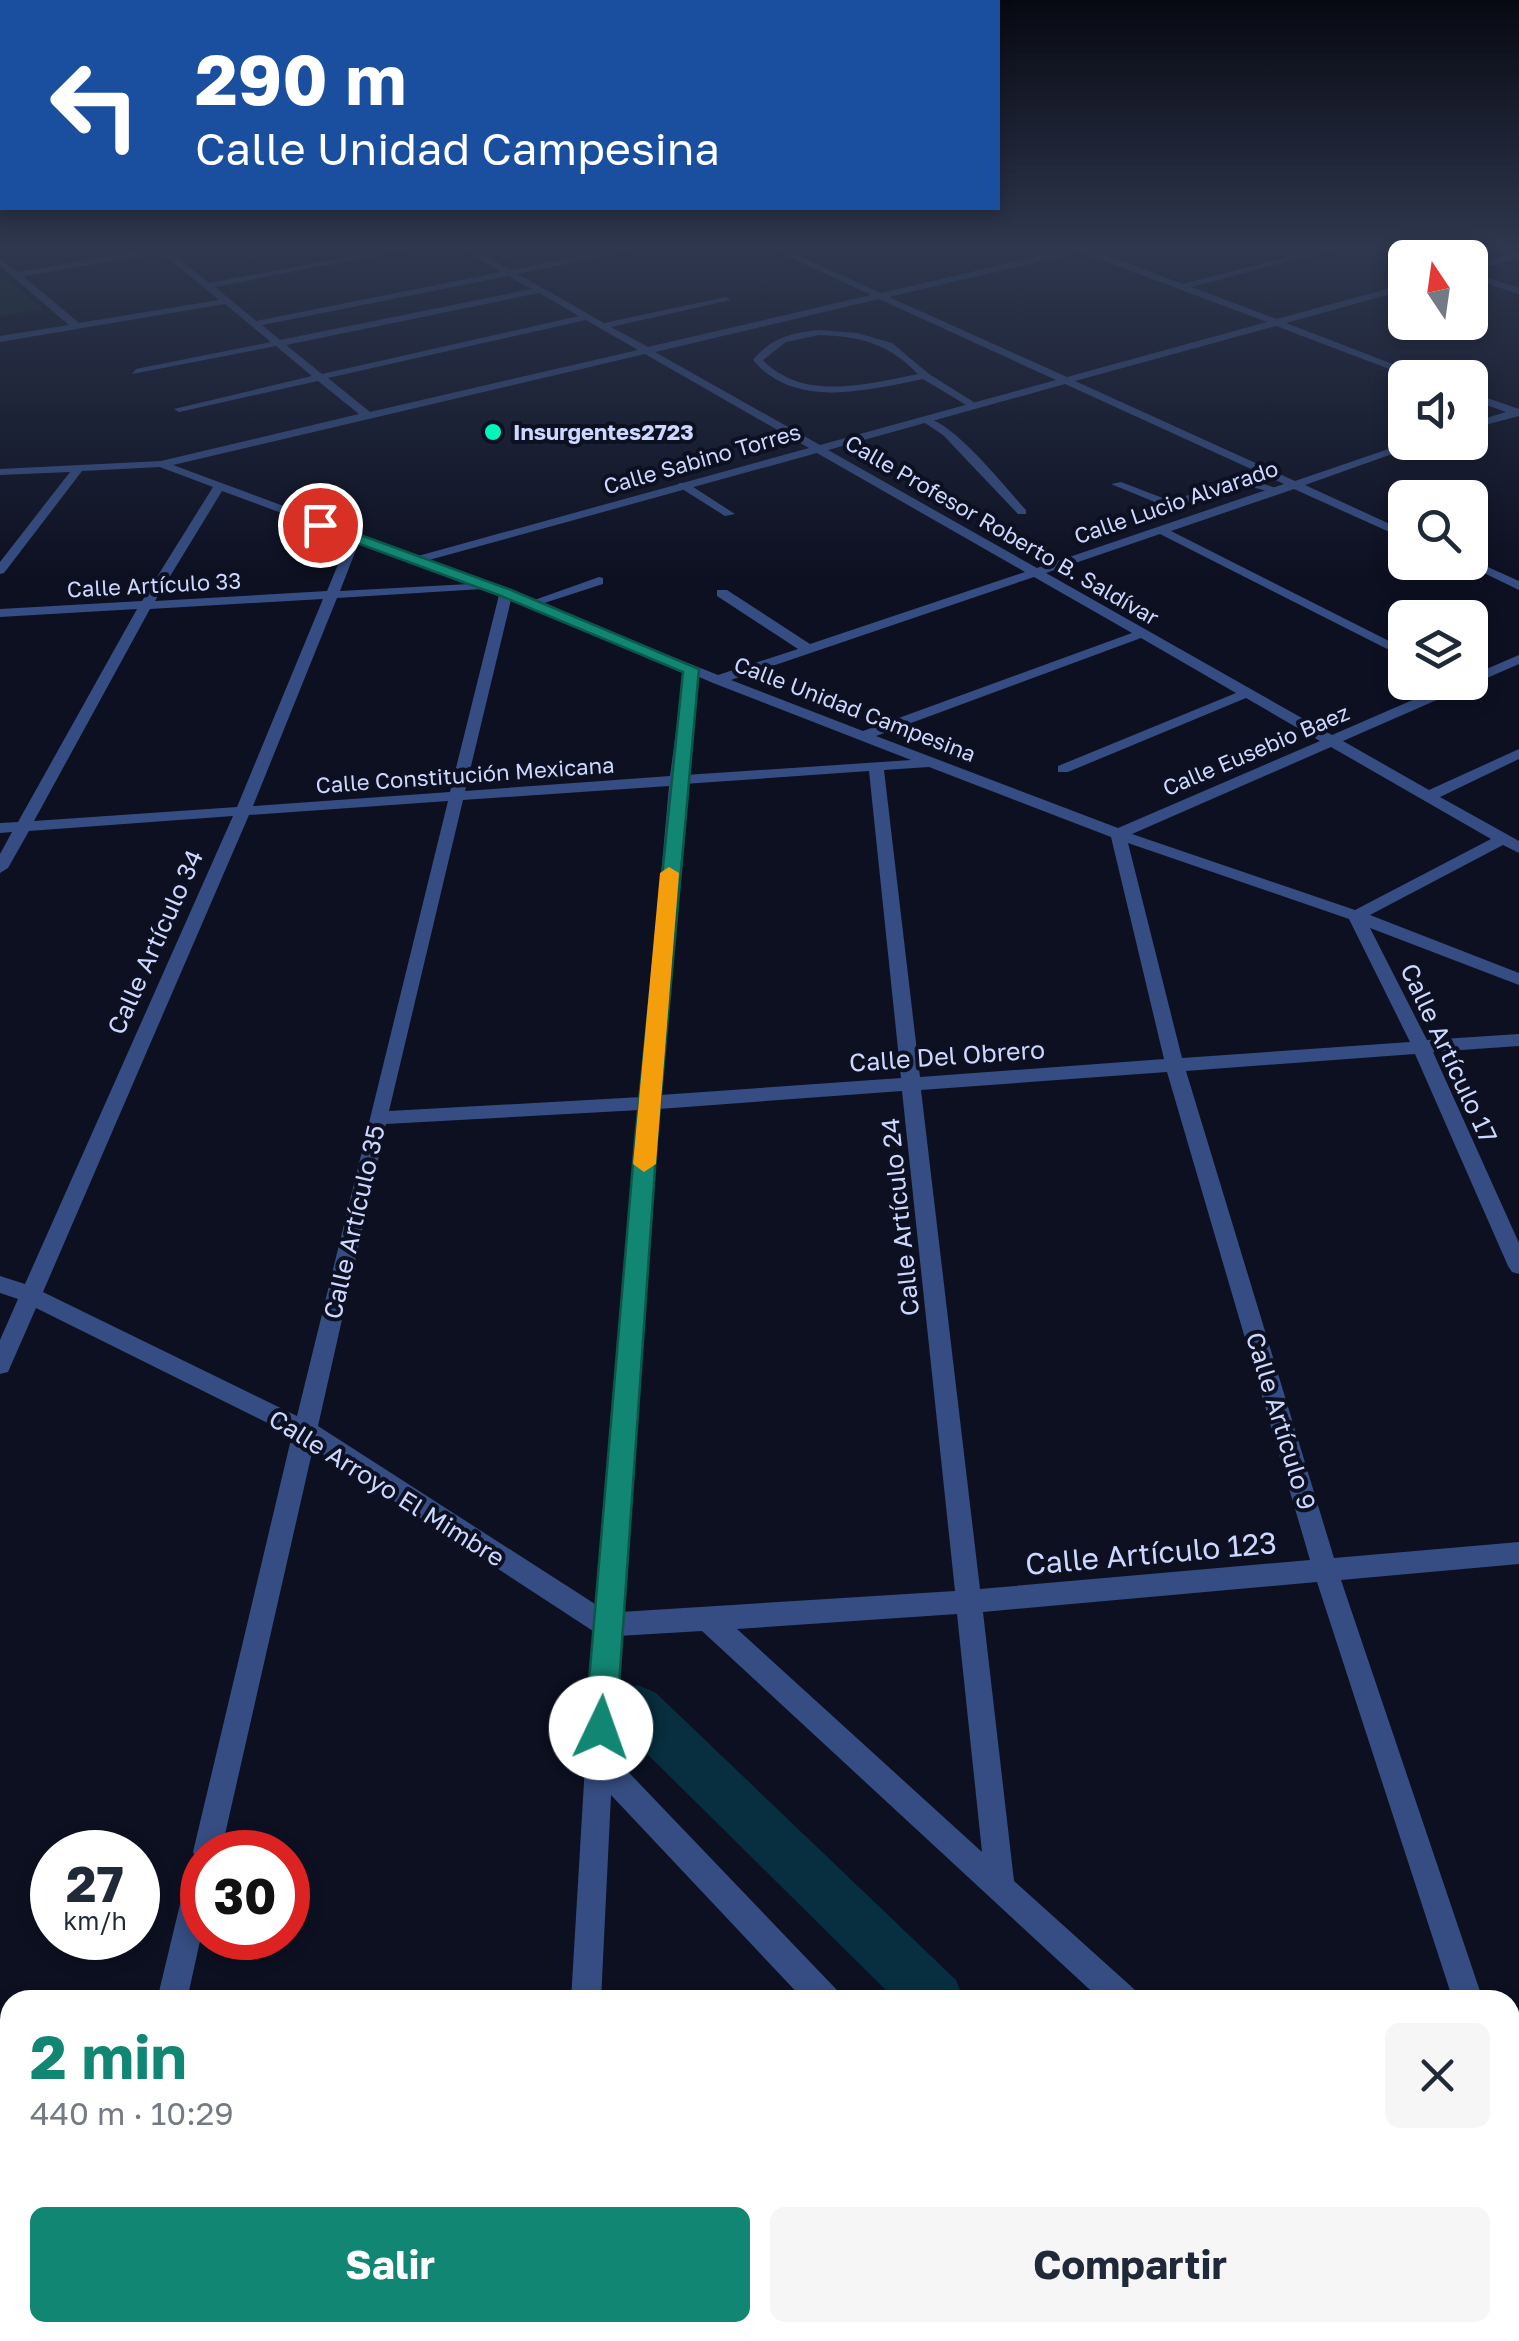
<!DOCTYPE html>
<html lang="es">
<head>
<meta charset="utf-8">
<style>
	:root { --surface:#fff; --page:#f6f6f7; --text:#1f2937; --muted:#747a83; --accent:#118672 }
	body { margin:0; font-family:"Golos Text",sans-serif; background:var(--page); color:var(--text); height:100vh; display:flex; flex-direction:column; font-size:38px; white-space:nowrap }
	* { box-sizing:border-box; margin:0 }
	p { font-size:32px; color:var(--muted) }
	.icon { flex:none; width:55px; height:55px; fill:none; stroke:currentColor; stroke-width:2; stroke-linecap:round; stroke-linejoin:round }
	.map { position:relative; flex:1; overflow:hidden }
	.sheet { position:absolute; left:0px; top:1990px; width:1520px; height:352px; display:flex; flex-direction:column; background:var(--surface); border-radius:30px 30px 0 0; box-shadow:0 5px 15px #0003 }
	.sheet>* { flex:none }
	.guide { position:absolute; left:0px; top:0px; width:1000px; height:210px; box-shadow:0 5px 15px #0003; background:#1a4fa0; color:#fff; overflow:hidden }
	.needle { width:65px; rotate:347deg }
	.tools { position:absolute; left:1388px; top:240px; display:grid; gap:20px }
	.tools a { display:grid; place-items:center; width:100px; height:100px; border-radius:15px; background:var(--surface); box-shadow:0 5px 15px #0003; font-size:50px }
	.speed { position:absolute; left:30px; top:1830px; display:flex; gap:20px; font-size:50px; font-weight:700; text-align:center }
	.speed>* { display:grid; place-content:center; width:130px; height:130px; border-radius:50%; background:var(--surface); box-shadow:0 5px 15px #0003; line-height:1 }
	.speed small { font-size:25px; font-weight:400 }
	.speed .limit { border:15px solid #d22; background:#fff; color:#111 }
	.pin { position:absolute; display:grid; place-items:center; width:85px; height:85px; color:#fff; margin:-42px; border:5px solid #fff; border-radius:50%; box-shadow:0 2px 10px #0007 }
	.me { position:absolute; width:110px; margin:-55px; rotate:3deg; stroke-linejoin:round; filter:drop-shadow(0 0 8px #0008) }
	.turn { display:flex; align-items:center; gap:35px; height:210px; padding:0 30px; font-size:45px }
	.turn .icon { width:130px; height:130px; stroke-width:2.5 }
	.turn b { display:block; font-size:70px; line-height:85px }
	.round { display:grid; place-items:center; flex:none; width:105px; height:105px; border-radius:15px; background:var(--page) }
	.headline { display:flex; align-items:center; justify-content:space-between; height:170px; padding:0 30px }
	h1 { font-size:60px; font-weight:700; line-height:75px; color:var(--accent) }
	.primary-button { display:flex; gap:20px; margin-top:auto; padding:20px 30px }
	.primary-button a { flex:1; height:115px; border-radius:15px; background:var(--accent); color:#fff; font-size:40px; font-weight:700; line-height:115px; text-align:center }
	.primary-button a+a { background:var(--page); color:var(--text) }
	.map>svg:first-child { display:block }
</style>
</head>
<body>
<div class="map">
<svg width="1519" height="2341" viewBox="0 0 1519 2341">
	<rect width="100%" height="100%" fill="#0c1021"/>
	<path fill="#0f2b20" d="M 0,274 L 43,309 L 0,316 Z"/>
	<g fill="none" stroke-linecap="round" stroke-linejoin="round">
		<path fill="#072f3f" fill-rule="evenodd" d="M 638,1685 L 656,1693 L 956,1980 L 964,2000 L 896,2000 L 620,1727 L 613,1710 L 620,1693 Z
			M 1270,2332 L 1341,2332 L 1344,2341 L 1273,2341 Z"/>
		<path fill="#354d82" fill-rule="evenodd" d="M 819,330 L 857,333 L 892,343 L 929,374 L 980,406 L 971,408 L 923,379 C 867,390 795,410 753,360 C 771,338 791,333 819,330 ZM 819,335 C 860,336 889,344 918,374 C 867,384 803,402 763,360 L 786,342 Z
			M 922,417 C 951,418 1005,487 1026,510 L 1026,514 L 1018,514 L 943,435 L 922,421 Z
			M 1253,480 L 1281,490 L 1275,493 L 1252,487 L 1167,507 L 1111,484 L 1121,482 L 1168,500 Z
			M 679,483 L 687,483 L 735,514 L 725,516 L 679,487 Z
			M 599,577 L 603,578 L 603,584 L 532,607 L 526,603 Z"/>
		<path fill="#354d82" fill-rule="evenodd" d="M 157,248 L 176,248 L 171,252 L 209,283 L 394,248 L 412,248 L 215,287 L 256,321 L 501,272 L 462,248 L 472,248 L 511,270 L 620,248 L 637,248 L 518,274 L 604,323 L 726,297 L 731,300 L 611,327 L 648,347 L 871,295 L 770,248 L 781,248 L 881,293 L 1074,248 L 1090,248 L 1182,284 L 1323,248 L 1338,248 L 1191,287 L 1277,319 L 1405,284 L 1405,290 L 1286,323 L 1429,378 L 1413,378 L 1276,326 L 1075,381 L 1295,481 L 1409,442 L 1426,442 L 1305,485 L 1405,531 L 1405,539 L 1294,489 L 1171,531 L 1405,649 L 1405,658 L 1160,534 L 1046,573 L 1332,735 L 1454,682 L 1470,682 L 1470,676 L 1519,655 L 1519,664 L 1343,741 L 1429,790 L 1519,749 L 1519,759 L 1440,797 L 1519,841 L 1519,853 L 1503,845 L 1370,915 L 1519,973 L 1519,985 L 1370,928 L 1427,1040 L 1519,1034 L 1519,1046 L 1433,1052 L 1519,1243 L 1519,1274 L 1512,1272 L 1508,1266 L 1415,1054 L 1186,1071 L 1334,1558 L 1519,1542 L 1519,1564 L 1341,1580 L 1483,2000 L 1453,2000 L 1317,1582 L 983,1612 L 1014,1881 L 1134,1989 L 1138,2000 L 1101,2000 L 702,1631 L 618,1636 L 613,1756 L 836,1989 L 840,2000 L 804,2000 L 611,1795 L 601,2000 L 571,2000 L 593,1631 L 313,1448 L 221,1852 L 202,1852 L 202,1932 L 187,2000 L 157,2000 L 188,1871 L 196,1859 L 193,1852 L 292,1435 L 36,1308 L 8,1372 L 0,1374 L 0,1340 L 18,1299 L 0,1293 L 0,1276 L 25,1284 L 233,816 L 29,831 L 8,868 L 0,873 L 0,854 L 12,832 L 0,833 L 0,823 L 18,822 L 137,609 L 0,617 L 0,609 L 142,601 L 213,487 L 160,467 L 82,471 L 4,573 L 0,574 L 0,562 L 70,472 L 0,475 L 0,469 L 161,461 L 359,414 L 318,381 L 179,412 L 174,409 L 312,376 L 276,346 L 132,374 L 136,369 L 271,342 L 225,304 L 0,342 L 0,336 L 69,325 L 0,266 L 0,259 L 17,272 ZM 1080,252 L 1267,322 L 1067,377 L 889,297 ZM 162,253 L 219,300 L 79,323 L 23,276 ZM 508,276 L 532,289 L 280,340 L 262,325 ZM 539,293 L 579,316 L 322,374 L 286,345 ZM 879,299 L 1056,380 L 820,445 L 655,352 ZM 586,320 L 638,350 L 370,412 L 328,378 ZM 645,354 L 809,448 L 418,556 L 173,465 ZM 1065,384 L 1284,484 L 1037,568 L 828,450 ZM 817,453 L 1025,572 L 810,644 L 727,590 L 717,590 L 717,596 L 798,649 L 718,675 L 429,560 ZM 222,491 L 349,538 L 327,591 L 155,601 ZM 359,542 L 469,584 L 340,591 ZM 1034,577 L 1132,633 L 863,731 L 731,680 ZM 482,589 L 499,595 L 450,792 L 253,806 L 337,598 ZM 323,599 L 237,807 L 34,821 L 150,609 ZM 511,600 L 684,671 L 670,776 L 465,791 ZM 1141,638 L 1236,693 L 1058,766 L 1058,772 L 1068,772 L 1246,698 L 1320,741 L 1118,828 L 876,736 ZM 697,676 L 713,683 L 911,760 L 685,775 ZM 1331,747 L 1491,839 L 1355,910 L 1132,834 ZM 929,767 L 1111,837 L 1164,1059 L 920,1077 L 884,770 ZM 869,771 L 901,1078 L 660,1095 L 684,784 ZM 669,786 L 641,1097 L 389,1111 L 463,800 ZM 448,801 L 297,1416 L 43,1292 L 249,815 ZM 1128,843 L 1349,919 L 1410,1042 L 1182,1058 ZM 1167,1072 L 1310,1560 L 980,1589 L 921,1090 ZM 902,1091 L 955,1591 L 620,1612 L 659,1109 ZM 640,1110 L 595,1604 L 318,1426 L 386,1124 ZM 957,1614 L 982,1852 L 737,1629 Z
			M 1381,248 L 1394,248 L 1419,258 L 1405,258 Z
			M 1519,252 L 1519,258 L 1470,271 L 1470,265 Z
			M 1470,272 L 1519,288 L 1519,294 L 1470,278 Z
			M 1470,392 L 1519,409 L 1519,416 L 1470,429 L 1470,423 L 1506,412 L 1470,399 Z
			M 1470,559 L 1519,581 L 1519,590 L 1461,562 L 1470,562 Z
			M 0,2107 L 10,2107 L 10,2139 L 0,2139 Z
			M 1510,2110 L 1519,2114 L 1519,2169 L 1510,2165 Z
			M 76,2332 L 110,2332 L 108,2341 L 74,2341 Z
			M 552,2332 L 586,2332 L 585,2341 L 551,2341 Z
			M 1123,2332 L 1162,2332 L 1165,2341 L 1126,2341 Z
			M 1448,2332 L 1488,2332 L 1491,2341 L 1451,2341 Z"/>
	</g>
	<linearGradient id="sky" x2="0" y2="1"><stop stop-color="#070912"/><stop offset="0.43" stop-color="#2e374e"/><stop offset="1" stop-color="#2e374e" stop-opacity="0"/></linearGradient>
	<rect width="1519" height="576" fill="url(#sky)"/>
	<path fill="#118672" stroke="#0b574a" stroke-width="2.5" d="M 316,522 L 325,522 L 511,590 L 699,669 L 657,1140 L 616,1728 L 612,1738 L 601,1743 L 590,1738 L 585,1728 L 635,1140 L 683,672 L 501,596 L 316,528 Z"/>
	<path fill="#f59e0b" d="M 669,867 L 679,873 L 656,1164 L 644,1172 L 633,1164 L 660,873 Z"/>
	<circle fill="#00f7b9" stroke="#0c1021" stroke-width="4" cx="493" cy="432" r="10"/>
	<g text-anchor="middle" stroke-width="8" stroke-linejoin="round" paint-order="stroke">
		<g font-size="22" font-weight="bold" fill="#ccd8ff" stroke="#0c1021" text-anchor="start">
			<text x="513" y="440">Insurgentes2723</text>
		</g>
		<g font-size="22" fill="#ccd8ff" stroke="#0c1021">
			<text transform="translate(702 459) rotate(-16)" y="8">Calle Sabino Torres</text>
			<text transform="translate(1176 502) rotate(-19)" y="8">Calle Lucio Alvarado</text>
			<text transform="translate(1002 530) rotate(30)" y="8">Calle Profesor Roberto B. Saldívar</text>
			<text transform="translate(154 585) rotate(-3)" y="8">Calle Artículo 33</text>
			<text transform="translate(855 709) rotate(21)" y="8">Calle Unidad Campesina</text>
			<text transform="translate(1256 750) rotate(-23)" y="8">Calle Eusebio Baez</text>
			<text transform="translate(465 775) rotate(-4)" y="8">Calle Constitución Mexicana</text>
		</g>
		<g font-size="25" fill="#ccd8ff" stroke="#0c1021">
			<text transform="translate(155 942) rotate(-66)" y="9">Calle Artículo 34</text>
			<text transform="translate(1449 1053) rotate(65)" y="9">Calle Artículo 17</text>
			<text transform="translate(947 1056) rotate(-4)" y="9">Calle Del Obrero</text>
			<text transform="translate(900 1217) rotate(-96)" y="9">Calle Artículo 24</text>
			<text transform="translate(354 1222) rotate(-77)" y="9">Calle Artículo 35</text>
			<text transform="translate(1281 1421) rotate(73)" y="9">Calle Artículo 9</text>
			<text transform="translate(387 1488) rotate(32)" y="9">Calle Arroyo El Mimbre</text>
		</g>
		<g font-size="30" fill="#ccd8ff" stroke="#0c1021">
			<text transform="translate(1151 1554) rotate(-5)" y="10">Calle Artículo 123</text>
		</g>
	</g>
</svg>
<div class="tools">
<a><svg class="needle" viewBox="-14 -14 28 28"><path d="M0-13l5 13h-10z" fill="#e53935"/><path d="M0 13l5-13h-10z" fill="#747a83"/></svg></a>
<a><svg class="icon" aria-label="sound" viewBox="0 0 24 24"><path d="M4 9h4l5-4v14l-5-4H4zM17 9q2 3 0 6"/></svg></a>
<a><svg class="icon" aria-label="search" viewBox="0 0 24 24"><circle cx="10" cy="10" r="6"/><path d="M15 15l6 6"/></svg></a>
<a><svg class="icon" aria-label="layers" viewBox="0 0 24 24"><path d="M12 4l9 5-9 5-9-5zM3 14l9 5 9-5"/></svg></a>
</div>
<div class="speed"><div>27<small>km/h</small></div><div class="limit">30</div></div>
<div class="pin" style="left:320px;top:525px;background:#d93025"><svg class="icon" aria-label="arrive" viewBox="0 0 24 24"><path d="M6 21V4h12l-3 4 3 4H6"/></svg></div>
<svg class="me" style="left:601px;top:1728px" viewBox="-20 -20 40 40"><circle r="19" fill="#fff"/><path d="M0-13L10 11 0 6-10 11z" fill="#118672"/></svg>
<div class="guide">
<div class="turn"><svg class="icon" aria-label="left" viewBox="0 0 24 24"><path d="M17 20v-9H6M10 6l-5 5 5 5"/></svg><div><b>290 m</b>Calle Unidad Campesina</div></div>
</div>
<section class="sheet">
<div class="headline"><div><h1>2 min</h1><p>440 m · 10:29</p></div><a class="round"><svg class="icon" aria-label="close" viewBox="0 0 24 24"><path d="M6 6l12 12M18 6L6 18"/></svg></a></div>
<div class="primary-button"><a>Salir</a><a>Compartir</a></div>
</section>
</div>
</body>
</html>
